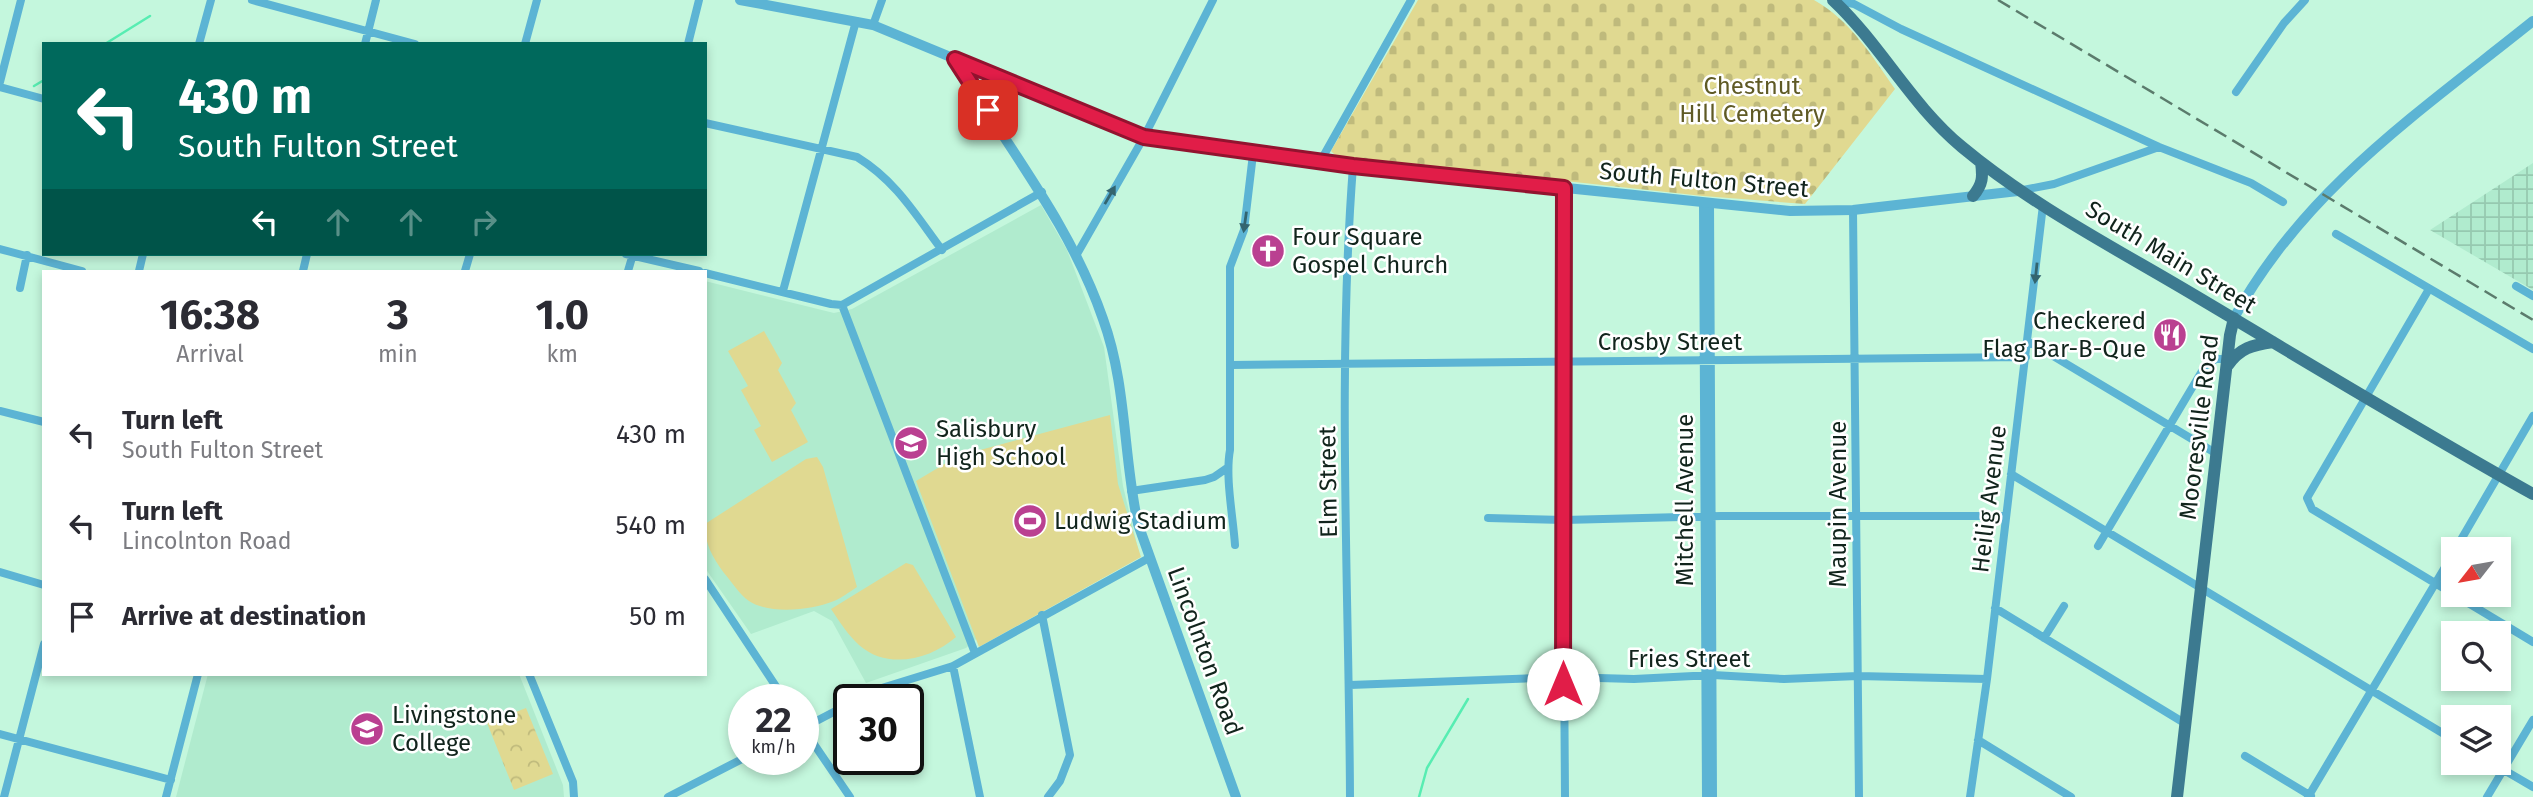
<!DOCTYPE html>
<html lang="en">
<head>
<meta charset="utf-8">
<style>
	:root { --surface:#fff; --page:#f2f2f3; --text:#2b2b33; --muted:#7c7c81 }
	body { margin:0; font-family:"Fira Sans",sans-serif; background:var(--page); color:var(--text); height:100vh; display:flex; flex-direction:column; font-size:26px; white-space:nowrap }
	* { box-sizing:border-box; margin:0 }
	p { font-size:23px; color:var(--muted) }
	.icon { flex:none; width:38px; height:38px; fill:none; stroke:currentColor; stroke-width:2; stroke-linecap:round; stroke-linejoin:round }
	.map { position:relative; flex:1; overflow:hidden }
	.panel { position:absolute; left:42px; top:270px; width:665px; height:406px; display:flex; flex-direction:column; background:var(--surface); border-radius:0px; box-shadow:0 4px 10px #0003 }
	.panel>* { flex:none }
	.top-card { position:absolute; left:42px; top:42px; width:665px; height:214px; border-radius:0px; box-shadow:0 4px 10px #0003; background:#00695c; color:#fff; overflow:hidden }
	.needle { width:46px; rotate:239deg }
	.buttons { position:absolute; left:2441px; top:537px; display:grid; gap:14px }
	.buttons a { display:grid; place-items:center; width:70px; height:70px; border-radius:0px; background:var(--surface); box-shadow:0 4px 10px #0003; font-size:35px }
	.speed { position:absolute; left:728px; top:684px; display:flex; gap:14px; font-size:35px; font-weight:700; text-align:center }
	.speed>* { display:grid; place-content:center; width:91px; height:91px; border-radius:50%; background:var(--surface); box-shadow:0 4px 10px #0003; line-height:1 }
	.speed small { font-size:18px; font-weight:400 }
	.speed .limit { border:4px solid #111; border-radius:10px; background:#fff; color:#111 }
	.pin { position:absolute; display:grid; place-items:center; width:60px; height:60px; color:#fff; margin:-30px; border-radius:14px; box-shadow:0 4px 10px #0006 }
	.me { position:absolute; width:77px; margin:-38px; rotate:0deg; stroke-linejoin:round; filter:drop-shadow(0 0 5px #0008) }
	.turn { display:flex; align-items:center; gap:24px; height:147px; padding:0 21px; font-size:32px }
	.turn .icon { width:91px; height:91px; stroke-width:2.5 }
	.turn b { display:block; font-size:49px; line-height:60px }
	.lanes { display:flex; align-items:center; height:66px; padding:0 21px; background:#0003; justify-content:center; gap:35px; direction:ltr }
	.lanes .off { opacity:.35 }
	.eta { display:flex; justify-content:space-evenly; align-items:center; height:119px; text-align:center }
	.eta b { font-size:42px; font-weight:700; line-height:49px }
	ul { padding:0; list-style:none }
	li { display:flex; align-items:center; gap:21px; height:91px; padding:0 21px }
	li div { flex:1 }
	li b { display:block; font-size:26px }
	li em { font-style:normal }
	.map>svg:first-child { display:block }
</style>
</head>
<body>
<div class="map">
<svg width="2533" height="797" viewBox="0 0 2533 797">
	<defs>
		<pattern id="industrial-grid" width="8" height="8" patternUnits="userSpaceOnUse" patternTransform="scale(1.75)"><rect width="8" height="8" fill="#b0ebce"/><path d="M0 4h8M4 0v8" fill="none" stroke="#96c9b0"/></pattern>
		<pattern id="cemetery-stones" width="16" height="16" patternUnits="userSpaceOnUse" patternTransform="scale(1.75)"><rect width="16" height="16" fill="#e0d991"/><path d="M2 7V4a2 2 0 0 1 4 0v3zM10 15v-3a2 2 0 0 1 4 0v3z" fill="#bfba7c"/></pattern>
		<pattern id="park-crowns" width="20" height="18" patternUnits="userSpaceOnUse" patternTransform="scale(1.75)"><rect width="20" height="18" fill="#e0d991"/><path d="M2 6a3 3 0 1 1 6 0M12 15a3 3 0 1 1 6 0" fill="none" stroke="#bfba7c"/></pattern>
	</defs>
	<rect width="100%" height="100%" fill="#c4f7dd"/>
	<path fill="#b0ebce" d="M 1041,205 L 1067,250 L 1104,347 L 1123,486 L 1139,553 L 991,626 L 966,648 L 866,683 L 832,621 L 814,611 L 751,634 L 705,568 L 705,281 L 834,313 L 852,309 Z
		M 208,674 L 519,674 L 563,785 L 564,797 L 176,797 Z"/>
	<path fill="url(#industrial-grid)" d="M 2533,163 L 2533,290 L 2430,230 Z"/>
	<path fill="url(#cemetery-stones)" d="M 1418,0 L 1814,0 C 1850,20 1872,56 1895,89 L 1805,204 L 1703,196 L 1336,156 L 1331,151 Z"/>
	<path fill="url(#park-crowns)" d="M 526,708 L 553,774 L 514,790 L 487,723 Z"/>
	<path fill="#e0d991" d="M 764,331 L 782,363 L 778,370 L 796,403 L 791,410 L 808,442 L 772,462 L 754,430 L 761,426 L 741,390 L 748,386 L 728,351 Z
		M 1110,415 L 1118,484 L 1141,557 L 979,647 L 916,481 L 958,456 Z
		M 817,457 L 823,467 L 857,587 C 849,592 842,598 834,601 C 812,610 770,615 749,601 C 739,594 732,582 724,573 C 712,556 705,545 705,524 L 806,459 Z
		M 906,563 L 913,565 L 956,637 C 930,660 887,670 859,645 C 848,635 839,621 831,609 Z"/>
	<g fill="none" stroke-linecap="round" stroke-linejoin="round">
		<path stroke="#57edb2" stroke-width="2.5" d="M 105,44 L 150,16
			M 34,86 L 44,80
			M 1419,797 L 1427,768 L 1468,699"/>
		<path stroke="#5cb4d4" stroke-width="8" d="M 252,0 L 415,44
			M 1834,0 L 1854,4 L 1901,29 L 2159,147 L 2251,183 L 2283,202
			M 873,25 L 882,0
			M 199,44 L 211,0
			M 365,44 L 376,0
			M 525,44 L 537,0
			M 688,44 L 699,0
			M 0,82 L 21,0
			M 0,87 L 44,99
			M 2236,92 L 2284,23 L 2305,0
			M 705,123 L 857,157 C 896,181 915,214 942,250
			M 1320,162 L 1411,0
			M 1564,188 L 1562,361 L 1565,797
			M 2018,191 L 2054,184 L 2159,147
			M 1703,203 L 1706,797
			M 1710,204 L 1713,797
			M 1853,210 L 1859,797
			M 2336,234 L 2533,349
			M 0,249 L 82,271
			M 626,254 L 699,271
			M 1077,254 L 1144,137 L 1213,0
			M 139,271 L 143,254
			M 303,271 L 307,254
			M 465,271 L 470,254
			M 628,271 L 633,254
			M 705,273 L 831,304 L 842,305 L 1042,192
			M 2516,286 L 2533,296
			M 20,288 L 27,255
			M 2429,289 L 2307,498 L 2312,509 L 2533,642
			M 783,291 L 856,21
			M 842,305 L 975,653
			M 2028,341 L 2217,454
			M 1231,365 L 2026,357
			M 0,411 L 44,422
			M 2011,474 L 2454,740
			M 1131,491 L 1205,480 L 1214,477 L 1227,468
			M 1488,518 L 1564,520 L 1721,516 L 2006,516
			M 1235,545 C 1233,516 1225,477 1230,450 L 1230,267 L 1244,230 L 1253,154
			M 2098,546 L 2205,366 L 2216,359 L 2228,359
			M 2455,550 L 2533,416
			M 0,572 L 44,585
			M 705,579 L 785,700
			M 1995,608 L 2186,724
			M 1042,615 L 1070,755 L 1060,781 L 1048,797
			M 2044,638 L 2064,606
			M 953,666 L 980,797
			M 529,674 L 573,782 L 574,797
			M 1350,685 L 1563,677 L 1634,679 L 1713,675 L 1784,679 L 1858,676 L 1987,679
			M 856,700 L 872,691 L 953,666 L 1149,558
			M 849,704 L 803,728 L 850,797
			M 0,734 L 171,780
			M 1978,740 L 2071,797
			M 2245,756 L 2311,796
			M 2492,763 L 2533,787
			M 4,797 L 44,644
			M 166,797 L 198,674
			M 668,797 L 744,758
			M 1350,797 C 1349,587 1337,376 1353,166
			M 1970,797 L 1987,679 L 2043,205
			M 2308,797 L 2454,552
			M 2487,797 L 2533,720"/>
		<path stroke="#5cb4d4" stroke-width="10" d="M 740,0 L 873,25 L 1144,137 L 1353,166 L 1790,211 L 1853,210 L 2018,191
			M 955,60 C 1006,146 1070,223 1103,319 C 1127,385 1123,456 1138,524 L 1236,797
			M 2234,318 C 2304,189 2421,111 2533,21"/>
		<path stroke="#3c7a90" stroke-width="12" d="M 1833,0 C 1881,45 1911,105 1962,147 C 2034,207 2119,250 2199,298 C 2310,364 2420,431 2533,494
			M 1973,196 C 1983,184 1983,177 1981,162
			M 2228,365 C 2240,348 2252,345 2273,342
			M 2177,797 L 2230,335 L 2234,318"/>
		<path stroke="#5b7b6c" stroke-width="2.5" stroke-dasharray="14 7" stroke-linecap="butt" d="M 1998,0 L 2533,320"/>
	</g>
	<defs><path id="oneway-solid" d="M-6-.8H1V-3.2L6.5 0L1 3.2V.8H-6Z" transform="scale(1.75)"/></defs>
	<g fill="#33656f">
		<use href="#oneway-solid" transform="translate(1110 195) rotate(-60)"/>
		<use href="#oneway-solid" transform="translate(1245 222) rotate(98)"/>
		<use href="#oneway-solid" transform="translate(2036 273) rotate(96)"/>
	</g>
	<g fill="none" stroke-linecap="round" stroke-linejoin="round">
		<g stroke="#92132f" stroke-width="18">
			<path id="route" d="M 988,110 L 955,59 L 1144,137 L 1353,166 L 1564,188 L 1563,684"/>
		</g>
		<use href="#route" stroke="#e11d48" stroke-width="12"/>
	</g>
	<defs>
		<g id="church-disc" transform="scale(1.75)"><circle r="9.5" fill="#ba4091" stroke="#fff"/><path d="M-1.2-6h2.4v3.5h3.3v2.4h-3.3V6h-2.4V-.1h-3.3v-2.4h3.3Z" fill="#fff"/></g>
		<g id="restaurant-disc" transform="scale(1.75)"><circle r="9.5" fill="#ba4091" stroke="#fff"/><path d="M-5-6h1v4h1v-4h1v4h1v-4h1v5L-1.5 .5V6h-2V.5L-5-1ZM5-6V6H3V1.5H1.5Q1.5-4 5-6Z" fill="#fff"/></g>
		<g id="school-disc" transform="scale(1.75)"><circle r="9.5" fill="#ba4091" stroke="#fff"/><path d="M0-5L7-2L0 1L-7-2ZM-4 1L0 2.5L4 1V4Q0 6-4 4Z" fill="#fff"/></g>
		<g id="stadium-disc" transform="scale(1.75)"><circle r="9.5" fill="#ba4091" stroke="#fff"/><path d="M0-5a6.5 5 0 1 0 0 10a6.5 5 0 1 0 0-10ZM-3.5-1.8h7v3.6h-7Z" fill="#fff"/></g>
		<g id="university-disc" transform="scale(1.75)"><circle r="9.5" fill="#ba4091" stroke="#fff"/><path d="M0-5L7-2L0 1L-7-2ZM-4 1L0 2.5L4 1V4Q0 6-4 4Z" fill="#fff"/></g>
	</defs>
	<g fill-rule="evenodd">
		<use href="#church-disc" x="1268" y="251"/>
		<use href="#restaurant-disc" x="2170" y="335"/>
		<use href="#school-disc" x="911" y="443"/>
		<use href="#stadium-disc" x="1030" y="521"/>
		<use href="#university-disc" x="367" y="729"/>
	</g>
	<g text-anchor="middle" stroke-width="5" stroke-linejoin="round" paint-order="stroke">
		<g font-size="24" fill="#5f5a25" stroke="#fff">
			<text x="1752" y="94">Chestnut<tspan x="1752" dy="28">Hill Cemetery</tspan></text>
		</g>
		<g font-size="24" fill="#11241c" stroke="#fff">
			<text transform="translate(1704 180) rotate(5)" y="8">South Fulton Street</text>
			<text transform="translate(2171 257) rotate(31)" y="8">South Main Street</text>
			<text x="1670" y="350">Crosby Street</text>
			<text transform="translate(2199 427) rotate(-83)" y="8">Mooresville Road</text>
			<text transform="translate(1328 482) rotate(-91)" y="8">Elm Street</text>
			<text transform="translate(1989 499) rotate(-83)" y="8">Heilig Avenue</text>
			<text transform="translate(1685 500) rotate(-90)" y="8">Mitchell Avenue</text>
			<text transform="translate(1838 504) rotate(-90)" y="8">Maupin Avenue</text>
			<text transform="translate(1205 651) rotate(70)" y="8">Lincolnton Road</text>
			<text x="1689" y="667">Fries Street</text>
		</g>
		<g font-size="24" fill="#11241c" stroke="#fff" text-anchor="start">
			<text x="1292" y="245">Four Square<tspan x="1292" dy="28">Gospel Church</tspan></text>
			<text x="2146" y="329" text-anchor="end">Checkered<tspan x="2146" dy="28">Flag Bar-B-Que</tspan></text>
			<text x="936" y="437">Salisbury<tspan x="936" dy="28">High School</tspan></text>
			<text x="1054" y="529">Ludwig Stadium</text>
			<text x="392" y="723">Livingstone<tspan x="392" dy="28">College</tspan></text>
		</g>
	</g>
</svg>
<div class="buttons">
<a><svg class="needle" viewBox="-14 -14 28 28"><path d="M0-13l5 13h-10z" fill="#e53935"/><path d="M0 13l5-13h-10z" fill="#7c7c81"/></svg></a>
<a><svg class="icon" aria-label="search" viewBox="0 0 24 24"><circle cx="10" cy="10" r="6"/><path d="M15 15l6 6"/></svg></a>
<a><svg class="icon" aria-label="layers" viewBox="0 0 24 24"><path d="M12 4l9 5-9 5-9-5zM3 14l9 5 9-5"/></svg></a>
</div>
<div class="speed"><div>22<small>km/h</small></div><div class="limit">30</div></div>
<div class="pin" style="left:988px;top:110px;background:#d93025"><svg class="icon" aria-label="arrive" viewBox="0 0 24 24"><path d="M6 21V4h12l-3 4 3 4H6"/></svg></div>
<svg class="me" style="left:1563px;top:684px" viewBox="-20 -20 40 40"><circle r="19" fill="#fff"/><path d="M0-13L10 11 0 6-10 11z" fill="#e11d48"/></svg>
<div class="top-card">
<div class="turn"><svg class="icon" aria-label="left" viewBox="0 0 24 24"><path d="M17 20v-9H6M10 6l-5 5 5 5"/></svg><div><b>430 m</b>South Fulton Street</div></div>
<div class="lanes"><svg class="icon" aria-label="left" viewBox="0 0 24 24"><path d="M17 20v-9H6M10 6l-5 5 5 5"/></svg><svg class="icon off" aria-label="ahead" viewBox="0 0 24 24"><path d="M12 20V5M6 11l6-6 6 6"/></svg><svg class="icon off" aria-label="ahead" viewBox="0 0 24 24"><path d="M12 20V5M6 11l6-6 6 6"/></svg><svg class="icon off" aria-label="right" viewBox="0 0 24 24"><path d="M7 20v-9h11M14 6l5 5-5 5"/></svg></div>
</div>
<section class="panel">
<div class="eta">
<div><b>16:38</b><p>Arrival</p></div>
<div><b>3</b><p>min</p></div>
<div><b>1.0</b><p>km</p></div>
</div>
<ul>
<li><svg class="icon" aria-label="left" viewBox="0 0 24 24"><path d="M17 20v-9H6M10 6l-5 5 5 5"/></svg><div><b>Turn left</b><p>South Fulton Street</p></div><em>430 m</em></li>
<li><svg class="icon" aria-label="left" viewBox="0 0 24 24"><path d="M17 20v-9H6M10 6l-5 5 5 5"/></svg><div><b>Turn left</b><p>Lincolnton Road</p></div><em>540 m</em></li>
<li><svg class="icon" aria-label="arrive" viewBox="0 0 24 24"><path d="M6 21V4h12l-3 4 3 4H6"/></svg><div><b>Arrive at destination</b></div><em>50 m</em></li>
</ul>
</section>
</div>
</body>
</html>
